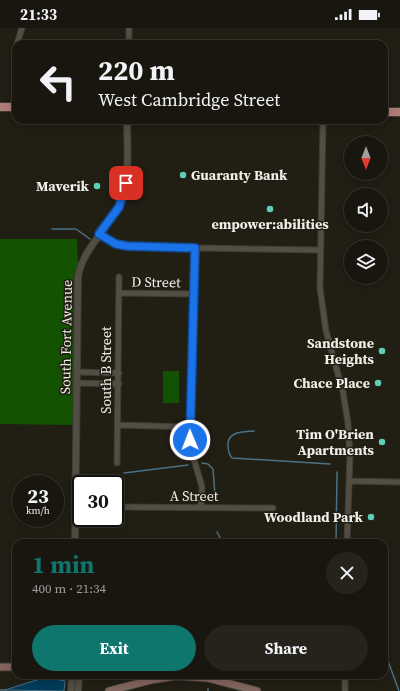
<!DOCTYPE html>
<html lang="en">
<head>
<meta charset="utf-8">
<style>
	:root { --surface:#19160f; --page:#26231d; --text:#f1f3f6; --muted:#9f9f9e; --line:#37352f; --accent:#0f766e }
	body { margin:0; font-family:"Source Serif 4",serif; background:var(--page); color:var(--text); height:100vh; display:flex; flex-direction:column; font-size:15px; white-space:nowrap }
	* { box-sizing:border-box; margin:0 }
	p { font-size:13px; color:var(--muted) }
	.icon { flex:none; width:22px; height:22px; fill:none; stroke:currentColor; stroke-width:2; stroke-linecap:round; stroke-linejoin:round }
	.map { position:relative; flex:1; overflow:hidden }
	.drawer { position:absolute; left:12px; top:511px; width:376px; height:140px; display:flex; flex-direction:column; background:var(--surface); border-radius:12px; box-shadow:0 2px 10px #0003,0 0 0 1px var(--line) }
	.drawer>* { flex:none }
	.banner { position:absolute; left:12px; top:12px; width:376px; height:84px; border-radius:12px; box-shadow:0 2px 10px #0003,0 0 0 1px var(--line); background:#19160f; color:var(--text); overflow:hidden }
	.needle { width:26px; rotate:180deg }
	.tools { position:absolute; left:344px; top:108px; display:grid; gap:8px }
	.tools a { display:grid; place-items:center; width:44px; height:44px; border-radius:50%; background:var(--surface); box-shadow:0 2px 10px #0003,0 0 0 1px var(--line); font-size:20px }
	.speed { position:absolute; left:12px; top:447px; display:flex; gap:8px; font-size:20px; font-weight:700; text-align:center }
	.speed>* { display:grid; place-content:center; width:52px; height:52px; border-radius:50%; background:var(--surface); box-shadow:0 2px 10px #0003,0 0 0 1px var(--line); line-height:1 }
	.speed small { font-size:10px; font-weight:400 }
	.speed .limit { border:2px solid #111; border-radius:6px; background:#fff; color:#111 }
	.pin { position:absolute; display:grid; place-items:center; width:34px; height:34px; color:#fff; margin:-17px; border-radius:8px; box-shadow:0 2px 6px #0006 }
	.me { position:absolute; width:44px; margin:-22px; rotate:359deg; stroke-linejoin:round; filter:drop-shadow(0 0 3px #0008) }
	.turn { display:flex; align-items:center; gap:14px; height:84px; padding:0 20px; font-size:18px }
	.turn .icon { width:52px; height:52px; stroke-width:2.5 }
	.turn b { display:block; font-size:28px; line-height:34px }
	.round { display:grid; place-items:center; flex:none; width:42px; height:42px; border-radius:21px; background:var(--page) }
	.head { display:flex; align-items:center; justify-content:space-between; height:68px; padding:0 20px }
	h1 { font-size:24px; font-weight:700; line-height:30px; color:var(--accent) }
	.button { display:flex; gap:8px; margin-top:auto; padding:8px 20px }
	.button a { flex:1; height:46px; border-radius:24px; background:var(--accent); color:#fff; font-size:16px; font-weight:700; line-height:46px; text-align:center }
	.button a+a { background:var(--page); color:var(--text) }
	.status { display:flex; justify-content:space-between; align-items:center; height:28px; padding:0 20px; background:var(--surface); direction:ltr }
	.status svg { height:11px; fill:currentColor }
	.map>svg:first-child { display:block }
</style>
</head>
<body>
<div class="status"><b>21:33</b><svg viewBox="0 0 49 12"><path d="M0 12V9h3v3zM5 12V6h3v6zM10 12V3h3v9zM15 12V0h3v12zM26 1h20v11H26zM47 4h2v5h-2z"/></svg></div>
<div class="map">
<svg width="400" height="663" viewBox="0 0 400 663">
	<rect width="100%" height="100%" fill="#211e14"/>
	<path fill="#135200" d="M 0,211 L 77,211 L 78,235 L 74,259 L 73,397 L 0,396 Z
		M 163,343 L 179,343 L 179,375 L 163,375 Z"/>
	<path fill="#023b5a" stroke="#4a7185" d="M 46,649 L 65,653 L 64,663 L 5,662 Z"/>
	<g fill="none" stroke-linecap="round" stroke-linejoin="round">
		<path stroke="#4a7185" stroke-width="1.5" d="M 52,201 L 76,201 L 90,211
			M 254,403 C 243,404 227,403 228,418 C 228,423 229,426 232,430 L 330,436
			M 202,435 L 208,436 L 213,441 L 215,467
			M 124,445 L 188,437
			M 217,504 L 223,515
			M 336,515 L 337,444
			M 384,622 L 399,663
			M 0,662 L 6,662
			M 208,663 L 208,661"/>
		<g stroke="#3e3b35" stroke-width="7">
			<path id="minor" d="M 129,0 L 129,16
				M 17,16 L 22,0
				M 15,79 L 16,37
				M 323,92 L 320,260 L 326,303 L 343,364 L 348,395 L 350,427 L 347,515
				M 99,206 L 116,216 L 140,219 L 320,222
				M 195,220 L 190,403 L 191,421 L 202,459 L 201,480
				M 119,265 L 193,266
				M 76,344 L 119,345
				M 76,355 L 119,356
				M 118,397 L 190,399
				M 117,435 L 119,249
				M 349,453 L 400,454
				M 75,479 L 81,479
				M 115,479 L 273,480
				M 345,663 L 345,647"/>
		</g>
		<g stroke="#3e3b35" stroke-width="8">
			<path id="tertiary" d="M 75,515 L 78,248 C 84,219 107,203 119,177 C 131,152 127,119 127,92
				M 71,663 L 72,647
				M 78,663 L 79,647"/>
		</g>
		<g stroke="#3e3b35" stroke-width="9">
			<path id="secondary" d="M 0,639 L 16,639
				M 204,649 L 257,663
				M 109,663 L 151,652 L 176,648 L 208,650"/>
		</g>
		<g stroke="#3e3b35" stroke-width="10">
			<path id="primary" d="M 0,79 L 16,79
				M 384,84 L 400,84"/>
		</g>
		<use href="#minor" stroke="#524e43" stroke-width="5"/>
		<use href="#tertiary" stroke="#524e43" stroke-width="6"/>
		<use href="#secondary" stroke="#81655d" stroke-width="7"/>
		<use href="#primary" stroke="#b07c77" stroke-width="8"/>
	</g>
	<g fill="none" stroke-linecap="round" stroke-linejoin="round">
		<g stroke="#114b97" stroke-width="10">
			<path id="route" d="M 126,155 L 119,179 L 99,206 L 116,216 L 127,218 L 195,220 L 190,412"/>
		</g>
		<use href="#route" stroke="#1a73e8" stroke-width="7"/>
	</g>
	<g fill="#5eceb8" stroke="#211e14" stroke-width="1.5">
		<circle cx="183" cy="147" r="4"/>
		<circle cx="97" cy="158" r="4"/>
		<circle cx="270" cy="181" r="4"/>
		<circle cx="382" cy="323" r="4"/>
		<circle cx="378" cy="355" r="4"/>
		<circle cx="382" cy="414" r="4"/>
		<circle cx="371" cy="489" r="4"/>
	</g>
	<g text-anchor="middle" stroke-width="3" stroke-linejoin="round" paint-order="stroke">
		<g font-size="14" font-weight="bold" fill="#f1efe8" stroke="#211e14" text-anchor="end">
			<text x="191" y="152" text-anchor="start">Guaranty Bank</text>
			<text x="89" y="163">Maverik</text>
			<text x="270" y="201" text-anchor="middle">empower:abilities</text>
			<text x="374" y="320">Sandstone<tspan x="374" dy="16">Heights</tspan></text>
			<text x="370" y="360">Chace Place</text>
			<text x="374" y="411">Tim O'Brien<tspan x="374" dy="16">Apartments</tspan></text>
			<text x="363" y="494">Woodland Park</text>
		</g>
		<g font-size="14" fill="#f1efe8" stroke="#211e14">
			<text transform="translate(156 254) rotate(1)" y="5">D Street</text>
			<text transform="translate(66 309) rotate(-89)" y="5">South Fort Avenue</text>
			<text transform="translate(106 342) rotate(-90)" y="5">South B Street</text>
			<text x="194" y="473">A Street</text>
		</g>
	</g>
</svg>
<div class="tools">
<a><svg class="needle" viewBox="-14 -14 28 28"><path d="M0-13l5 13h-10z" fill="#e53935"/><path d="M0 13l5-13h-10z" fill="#9f9f9e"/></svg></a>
<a><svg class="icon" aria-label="sound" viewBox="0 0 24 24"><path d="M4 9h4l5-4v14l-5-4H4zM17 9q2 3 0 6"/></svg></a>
<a><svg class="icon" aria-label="layers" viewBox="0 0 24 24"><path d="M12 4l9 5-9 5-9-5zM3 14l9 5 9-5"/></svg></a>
</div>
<div class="speed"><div>23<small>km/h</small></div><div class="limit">30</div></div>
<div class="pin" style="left:126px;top:155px;background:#d93025"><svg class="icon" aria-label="arrive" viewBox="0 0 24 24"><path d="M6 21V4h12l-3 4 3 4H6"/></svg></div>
<svg class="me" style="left:190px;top:412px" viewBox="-20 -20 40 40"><circle r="17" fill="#1a73e8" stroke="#fff" stroke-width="3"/><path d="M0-11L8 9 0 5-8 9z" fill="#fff"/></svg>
<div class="banner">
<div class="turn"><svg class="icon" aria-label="left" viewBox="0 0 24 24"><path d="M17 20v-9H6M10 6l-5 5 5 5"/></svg><div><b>220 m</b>West Cambridge Street</div></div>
</div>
<section class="drawer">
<div class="head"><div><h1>1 min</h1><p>400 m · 21:34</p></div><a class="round"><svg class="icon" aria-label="close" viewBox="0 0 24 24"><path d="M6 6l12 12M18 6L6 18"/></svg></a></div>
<div class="button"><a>Exit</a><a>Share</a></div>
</section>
</div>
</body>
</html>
